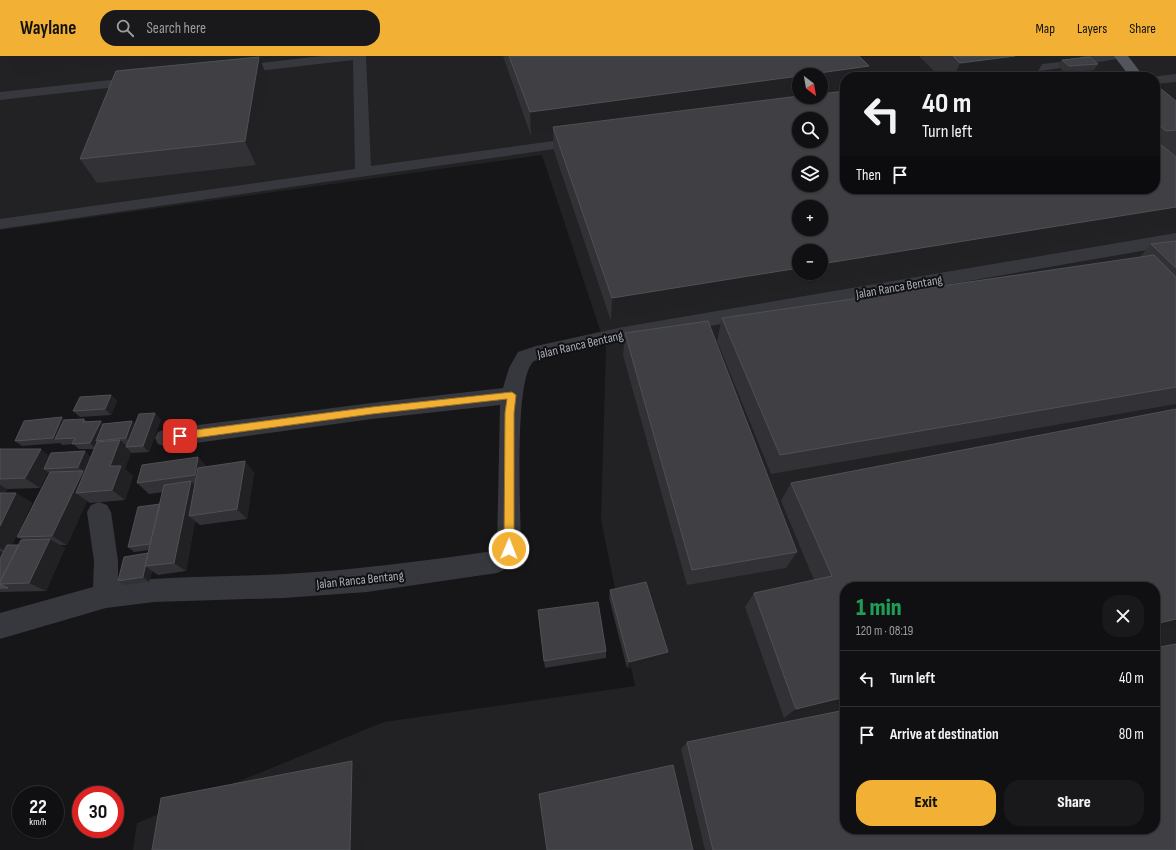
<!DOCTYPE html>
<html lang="en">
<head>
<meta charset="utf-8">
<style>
	:root { --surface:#101012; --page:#19191b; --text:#f1f3f6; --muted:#9c9d9f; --line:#303032; --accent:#f2b134 }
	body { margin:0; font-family:"Sofia Sans Condensed",sans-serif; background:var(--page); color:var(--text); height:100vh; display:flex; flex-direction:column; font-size:15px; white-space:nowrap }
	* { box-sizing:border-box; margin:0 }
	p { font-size:13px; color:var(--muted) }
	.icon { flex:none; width:22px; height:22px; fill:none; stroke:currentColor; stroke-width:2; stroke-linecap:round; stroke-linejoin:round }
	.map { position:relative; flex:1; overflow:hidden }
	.side { position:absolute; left:840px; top:526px; width:320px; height:252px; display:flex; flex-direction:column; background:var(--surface); border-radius:16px; box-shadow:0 1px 3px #0004,0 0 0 1px var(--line) }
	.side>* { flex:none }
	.guide { position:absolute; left:840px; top:16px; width:320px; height:122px; border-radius:16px; box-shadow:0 1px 3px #0004,0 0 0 1px var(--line); background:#101012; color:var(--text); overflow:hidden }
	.needle { width:26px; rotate:149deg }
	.controls { position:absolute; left:792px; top:12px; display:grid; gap:8px }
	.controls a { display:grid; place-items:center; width:36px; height:36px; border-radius:50%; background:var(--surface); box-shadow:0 1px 3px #0004,0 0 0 1px var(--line); font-size:20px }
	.speed { position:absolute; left:12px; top:730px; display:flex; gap:8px; font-size:20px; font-weight:700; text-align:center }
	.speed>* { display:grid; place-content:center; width:52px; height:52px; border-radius:50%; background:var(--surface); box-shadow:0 1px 3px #0004,0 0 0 1px var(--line); line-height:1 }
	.speed small { font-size:10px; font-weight:400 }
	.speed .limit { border:6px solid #d22; background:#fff; color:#111 }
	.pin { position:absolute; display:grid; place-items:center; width:34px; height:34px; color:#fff; margin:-17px; border-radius:8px; box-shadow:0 2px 6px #0006 }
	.me { position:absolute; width:44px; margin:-22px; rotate:1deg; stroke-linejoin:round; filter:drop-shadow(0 0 3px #0008) }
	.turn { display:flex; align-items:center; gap:14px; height:84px; padding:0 16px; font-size:18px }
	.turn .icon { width:52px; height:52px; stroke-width:2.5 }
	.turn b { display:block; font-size:28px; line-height:34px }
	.then { display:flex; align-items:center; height:38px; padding:0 16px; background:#0003; gap:8px; font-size:15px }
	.round { display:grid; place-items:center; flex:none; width:42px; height:42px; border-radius:16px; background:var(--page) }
	.overview { display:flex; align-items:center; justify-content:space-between; height:68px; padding:0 16px }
	h1 { font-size:24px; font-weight:800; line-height:30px; color:#1e9e55 }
	.button { display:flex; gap:8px; margin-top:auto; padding:8px 16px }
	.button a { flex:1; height:46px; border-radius:16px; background:var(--accent); color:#111; font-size:16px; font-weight:800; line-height:46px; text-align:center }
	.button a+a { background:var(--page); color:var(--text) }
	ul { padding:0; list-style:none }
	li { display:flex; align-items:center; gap:12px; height:56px; padding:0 16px; border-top:1px solid var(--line) }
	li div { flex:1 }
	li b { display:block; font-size:15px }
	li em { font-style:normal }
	header { display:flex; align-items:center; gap:24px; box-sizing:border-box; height:56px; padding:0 20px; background:var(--accent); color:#111 }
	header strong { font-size:19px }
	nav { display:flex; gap:22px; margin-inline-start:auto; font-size:14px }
	.search { width:280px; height:36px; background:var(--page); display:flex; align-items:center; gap:10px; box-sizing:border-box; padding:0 14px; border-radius:16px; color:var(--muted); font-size:15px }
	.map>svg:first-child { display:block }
</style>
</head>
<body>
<header>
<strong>Waylane</strong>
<div class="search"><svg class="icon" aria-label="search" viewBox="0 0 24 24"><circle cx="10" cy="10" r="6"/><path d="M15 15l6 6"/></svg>Search here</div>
<nav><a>Map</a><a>Layers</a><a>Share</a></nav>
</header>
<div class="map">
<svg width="1176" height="794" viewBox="0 0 1176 794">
	<rect width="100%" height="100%" fill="#161618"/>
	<path fill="#222225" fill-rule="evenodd" d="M 0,0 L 1176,0 L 1176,794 L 133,794 L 137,767 L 384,666 L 635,630 L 601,464 L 606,292 L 542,99 L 0,174 ZM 799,19 L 821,19 L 821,41 L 799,41 ZM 845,21 L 1155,21 L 1155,133 L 845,133 ZM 799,63 L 821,63 L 821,85 L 799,85 ZM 799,107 L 821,107 L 821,129 L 799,129 ZM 799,151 L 821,151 L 821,173 L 799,173 ZM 799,195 L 821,195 L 821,217 L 799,217 ZM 845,531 L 1155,531 L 1155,773 L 845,773 Z"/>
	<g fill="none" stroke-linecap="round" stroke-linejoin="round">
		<path fill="#37383d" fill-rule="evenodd" d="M 322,0 L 366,0 L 371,110 L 582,81 L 587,82 L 589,85 L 587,88 L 582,89 L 0,173 L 0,163 L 355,113 L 353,4 L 233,18 L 228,17 L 226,14 L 228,11 L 233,10 Z
			M 1086,0 L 1118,0 L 1116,3 L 1111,4 L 1040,15 L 1035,14 L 1033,11 L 1035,8 L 1040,7 Z
			M 1176,18 L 1176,26 L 1155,28 L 1155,21 L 1151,21 Z
			M 139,21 L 144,22 L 146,25 L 144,28 L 0,44 L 0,36 Z
			M 1176,177 L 1176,189 L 623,285 L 534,305 C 513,321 521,463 521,493 L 514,509 L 497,517 L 367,536 L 284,542 L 154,546 L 106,552 L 0,583 L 0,557 L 93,531 L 94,505 L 87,456 L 91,449 L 99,446 L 107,449 L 111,456 L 118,505 L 118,526 C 174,520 229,521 285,518 C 355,514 424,505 493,495 L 497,492 L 500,349 L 372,363 L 166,391 L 158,388 L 155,382 L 158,376 L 166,373 L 372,347 L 503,332 L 509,312 L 518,296 L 536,290 L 623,271 Z"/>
		<path fill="#53555c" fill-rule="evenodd" d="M 1114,0 L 1128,0 L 1144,21 L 1130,21 Z"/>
	</g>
	<path fill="#323236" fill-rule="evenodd" d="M 503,0 L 859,0 L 845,21 L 845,133 L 1155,133 L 1155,28 L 1176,45 L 1176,171 L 611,265 L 554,95 L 553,77 L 531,80 Z
		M 919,0 L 1081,0 L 1080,2 L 1098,8 L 1094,14 L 1065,17 L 1058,10 L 1060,6 L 1042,8 L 1036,19 L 1022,21 L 940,21 Z
		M 269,25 L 256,109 L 97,127 L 80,103 Z
		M 1176,185 L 1176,348 L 771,418 L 717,285 L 722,262 L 1139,202 L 1151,188 Z
		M 625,277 L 797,496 L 786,512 L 687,529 L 623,299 Z
		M 111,339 L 117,345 L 111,359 L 80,361 L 73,355 Z
		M 1176,353 L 845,647 L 784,662 L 745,551 L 754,537 L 814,524 L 781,445 L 791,427 Z
		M 84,363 L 87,366 L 101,365 L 103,368 L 132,365 L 135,368 L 161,363 L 149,396 L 132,397 L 131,396 L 125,413 L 133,420 L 125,444 L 90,447 L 87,445 L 67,489 L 60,489 L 65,492 L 46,535 L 0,536 L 0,393 L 50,400 L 91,401 L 94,393 L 79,393 L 73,388 L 62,389 L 60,387 L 22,390 L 15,385 L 65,364 ZM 48,416 L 50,417 L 17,481 L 23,484 L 19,489 L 12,489 L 32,447 L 16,437 L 5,437 L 7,433 L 40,432 Z
		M 198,401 L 207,411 L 254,416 L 247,463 L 200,469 L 195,465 L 186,515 L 158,519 L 152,515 L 149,526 L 125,529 L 118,525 L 148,497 L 149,494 L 134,496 L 128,491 L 160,448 L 163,436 L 149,438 L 137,427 Z
		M 610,534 L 665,602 L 627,612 L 609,542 Z
		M 606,595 L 606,602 L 545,612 L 544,605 Z
		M 687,686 L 1176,794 L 705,794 L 681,693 Z"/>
	<path fill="#212124" d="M 5,0 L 187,0 L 19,20 Z
		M 1015,0 L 1081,0 L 1079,4 L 1062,4 L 1060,6 L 1042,8 L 1036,19 L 1022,21 L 954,21 L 960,7 Z
		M 259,1 L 269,25 L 256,109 L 245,85 Z
		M 869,10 L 866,21 L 845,21 L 845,36 L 821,40 L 821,19 L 805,19 Z
		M 799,20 L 799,41 L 553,71 L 553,77 L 531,80 L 530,56 Z
		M 1176,151 L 1176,171 L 611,265 L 612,242 L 799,212 L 799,217 L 821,217 L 821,208 Z
		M 111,339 L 117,345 L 111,359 L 105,353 Z
		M 155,357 L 161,363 L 149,396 L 143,390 Z
		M 62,361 L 69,367 L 55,383 L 53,382 Z
		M 101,365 L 107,371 L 96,385 L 100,387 L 97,393 L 90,387 Z
		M 132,365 L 138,371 L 132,388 L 126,382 Z
		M 120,384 L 128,391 L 126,391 L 131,396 L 125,413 L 133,420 L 125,444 L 112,434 L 110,410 Z
		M 41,393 L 55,404 L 44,413 L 48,416 L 40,432 L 25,422 Z
		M 85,395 L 91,401 L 85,416 L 78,411 Z
		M 198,401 L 208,412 L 205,429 L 195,419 Z
		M 245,405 L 254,416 L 247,463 L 237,453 Z
		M 83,415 L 96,426 L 76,437 L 87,445 L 67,489 L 52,480 Z
		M 191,425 L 201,435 L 189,460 L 195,465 L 186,515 L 174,507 Z
		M 0,429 L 7,433 L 0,445 Z
		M 16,437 L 32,447 L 8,497 L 0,492 L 0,470 Z
		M 50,483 L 65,492 L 46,535 L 29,527 Z
		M 0,495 L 12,501 L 0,522 Z
		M 145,510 L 152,515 L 149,526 L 143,521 Z
		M 1176,563 L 1176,569 L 1155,574 L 1155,568 Z
		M 668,596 L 665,602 L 627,612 L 629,606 Z
		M 845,641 L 845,647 L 784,662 L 796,653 Z
		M 352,705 L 367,712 L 365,794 L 350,794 Z"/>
	<path fill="#3f3f44" stroke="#4f5156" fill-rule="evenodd" d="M 509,0 L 859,0 L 869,10 L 805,19 L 799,19 L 799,20 L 530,56 Z
		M 953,0 L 1015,0 L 960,7 Z
		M 259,1 L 245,85 L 80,103 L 116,15 Z
		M 1090,1 L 1098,8 L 1069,10 L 1062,4 Z
		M 1143,18 L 1146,21 L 1119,21 Z
		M 1155,28 L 1176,45 L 1176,74 L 1166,75 L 1155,66 Z
		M 845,35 L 845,133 L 1155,133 L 1155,84 L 1176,101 L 1176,151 L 821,208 L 821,195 L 799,195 L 799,212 L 612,242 L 553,71 L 799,40 L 799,41 L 821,41 L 821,38 ZM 799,63 L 821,63 L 821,85 L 799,85 ZM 799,107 L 821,107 L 821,129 L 799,129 ZM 799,151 L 821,151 L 821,173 L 799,173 Z
		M 1176,185 L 1176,212 L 1151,188 Z
		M 1154,199 L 1176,221 L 1176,331 L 780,399 L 722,262 Z
		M 708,265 L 797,496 L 692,514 L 625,277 Z
		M 111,339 L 105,353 L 73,355 L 80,341 Z
		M 1176,353 L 1176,563 L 1155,568 L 1155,531 L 845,531 L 845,641 L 796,653 L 754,537 L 832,520 L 791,427 Z
		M 155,357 L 143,390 L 126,391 L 139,358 Z
		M 62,361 L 53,382 L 15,385 L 24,365 Z
		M 84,363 L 83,366 L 101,365 L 90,387 L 72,388 L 75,382 L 55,383 L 64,364 Z
		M 132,365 L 126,382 L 96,385 L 103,368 Z
		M 120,384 L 110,410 L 121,410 L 112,434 L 76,437 L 97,386 Z
		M 0,393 L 41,393 L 25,422 L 0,423 Z
		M 85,395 L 78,411 L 44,413 L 51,397 Z
		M 198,401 L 195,419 L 137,427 L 142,409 Z
		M 245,405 L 237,453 L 189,460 L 198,412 Z
		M 83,415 L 52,480 L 17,481 L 50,416 Z
		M 191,425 L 174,507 L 145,510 L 164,429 Z
		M 0,437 L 16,437 L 0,470 Z
		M 160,448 L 150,488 L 128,491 L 138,451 Z
		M 50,483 L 29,527 L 0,528 L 0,526 L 21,484 Z
		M 7,489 L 19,489 L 0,526 L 0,503 Z
		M 148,497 L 143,521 L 118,525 L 124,501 Z
		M 646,526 L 668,596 L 629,606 L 610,534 Z
		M 0,528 L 8,532 L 0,532 Z
		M 598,546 L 606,595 L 544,605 L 538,554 Z
		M 1176,588 L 1176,794 L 713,794 L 687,686 L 845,654 L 845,773 L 1155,773 L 1155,592 Z
		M 352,705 L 350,794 L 152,794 L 161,742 Z
		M 673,709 L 693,794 L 547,794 L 539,738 Z"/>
	<path fill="#f2b134" stroke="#9d7322" d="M 512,336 L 516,339 L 514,357 L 514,493 L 513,496 L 509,498 L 505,496 L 504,493 L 505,357 L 507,343 L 372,358 L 180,384 L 175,380 L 180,376 L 372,351 Z"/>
	<g text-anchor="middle" stroke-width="4" stroke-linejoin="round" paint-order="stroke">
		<g font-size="13" fill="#a8adb8" stroke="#111113">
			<text transform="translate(899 230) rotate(-10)" y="5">Jalan Ranca Bentang</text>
			<text transform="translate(580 288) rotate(-13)" y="5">Jalan Ranca Bentang</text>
			<text transform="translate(360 523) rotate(-6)" y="5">Jalan Ranca Bentang</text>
		</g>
	</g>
</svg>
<div class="controls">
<a><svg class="needle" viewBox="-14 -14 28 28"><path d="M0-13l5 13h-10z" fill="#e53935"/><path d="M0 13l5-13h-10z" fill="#9c9d9f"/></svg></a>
<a><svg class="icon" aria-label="search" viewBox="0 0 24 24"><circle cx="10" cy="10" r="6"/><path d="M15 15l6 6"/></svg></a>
<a><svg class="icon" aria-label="layers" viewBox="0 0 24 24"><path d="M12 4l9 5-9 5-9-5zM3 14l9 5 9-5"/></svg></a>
<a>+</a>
<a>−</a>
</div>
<div class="speed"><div>22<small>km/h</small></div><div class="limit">30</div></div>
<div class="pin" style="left:180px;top:380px;background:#d93025"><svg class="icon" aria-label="arrive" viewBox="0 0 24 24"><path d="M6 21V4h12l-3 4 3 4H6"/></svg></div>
<svg class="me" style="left:509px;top:493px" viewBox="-20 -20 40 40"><circle r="17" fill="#f2b134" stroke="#fff" stroke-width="3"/><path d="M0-11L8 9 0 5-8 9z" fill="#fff"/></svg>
<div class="guide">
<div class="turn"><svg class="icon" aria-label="left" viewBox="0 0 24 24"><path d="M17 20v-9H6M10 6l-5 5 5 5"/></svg><div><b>40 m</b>Turn left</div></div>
<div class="then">Then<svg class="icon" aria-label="arrive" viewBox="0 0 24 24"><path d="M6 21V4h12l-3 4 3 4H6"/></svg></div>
</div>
<section class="side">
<div class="overview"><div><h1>1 min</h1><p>120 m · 08:19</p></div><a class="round"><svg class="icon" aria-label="close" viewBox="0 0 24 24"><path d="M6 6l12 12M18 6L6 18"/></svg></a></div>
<ul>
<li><svg class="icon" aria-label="left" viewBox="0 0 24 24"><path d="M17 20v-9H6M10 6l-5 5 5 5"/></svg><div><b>Turn left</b></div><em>40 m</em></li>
<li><svg class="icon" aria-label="arrive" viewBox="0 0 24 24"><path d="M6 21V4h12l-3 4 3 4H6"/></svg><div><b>Arrive at destination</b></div><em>80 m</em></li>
</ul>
<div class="button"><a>Exit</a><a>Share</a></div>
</section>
</div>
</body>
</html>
